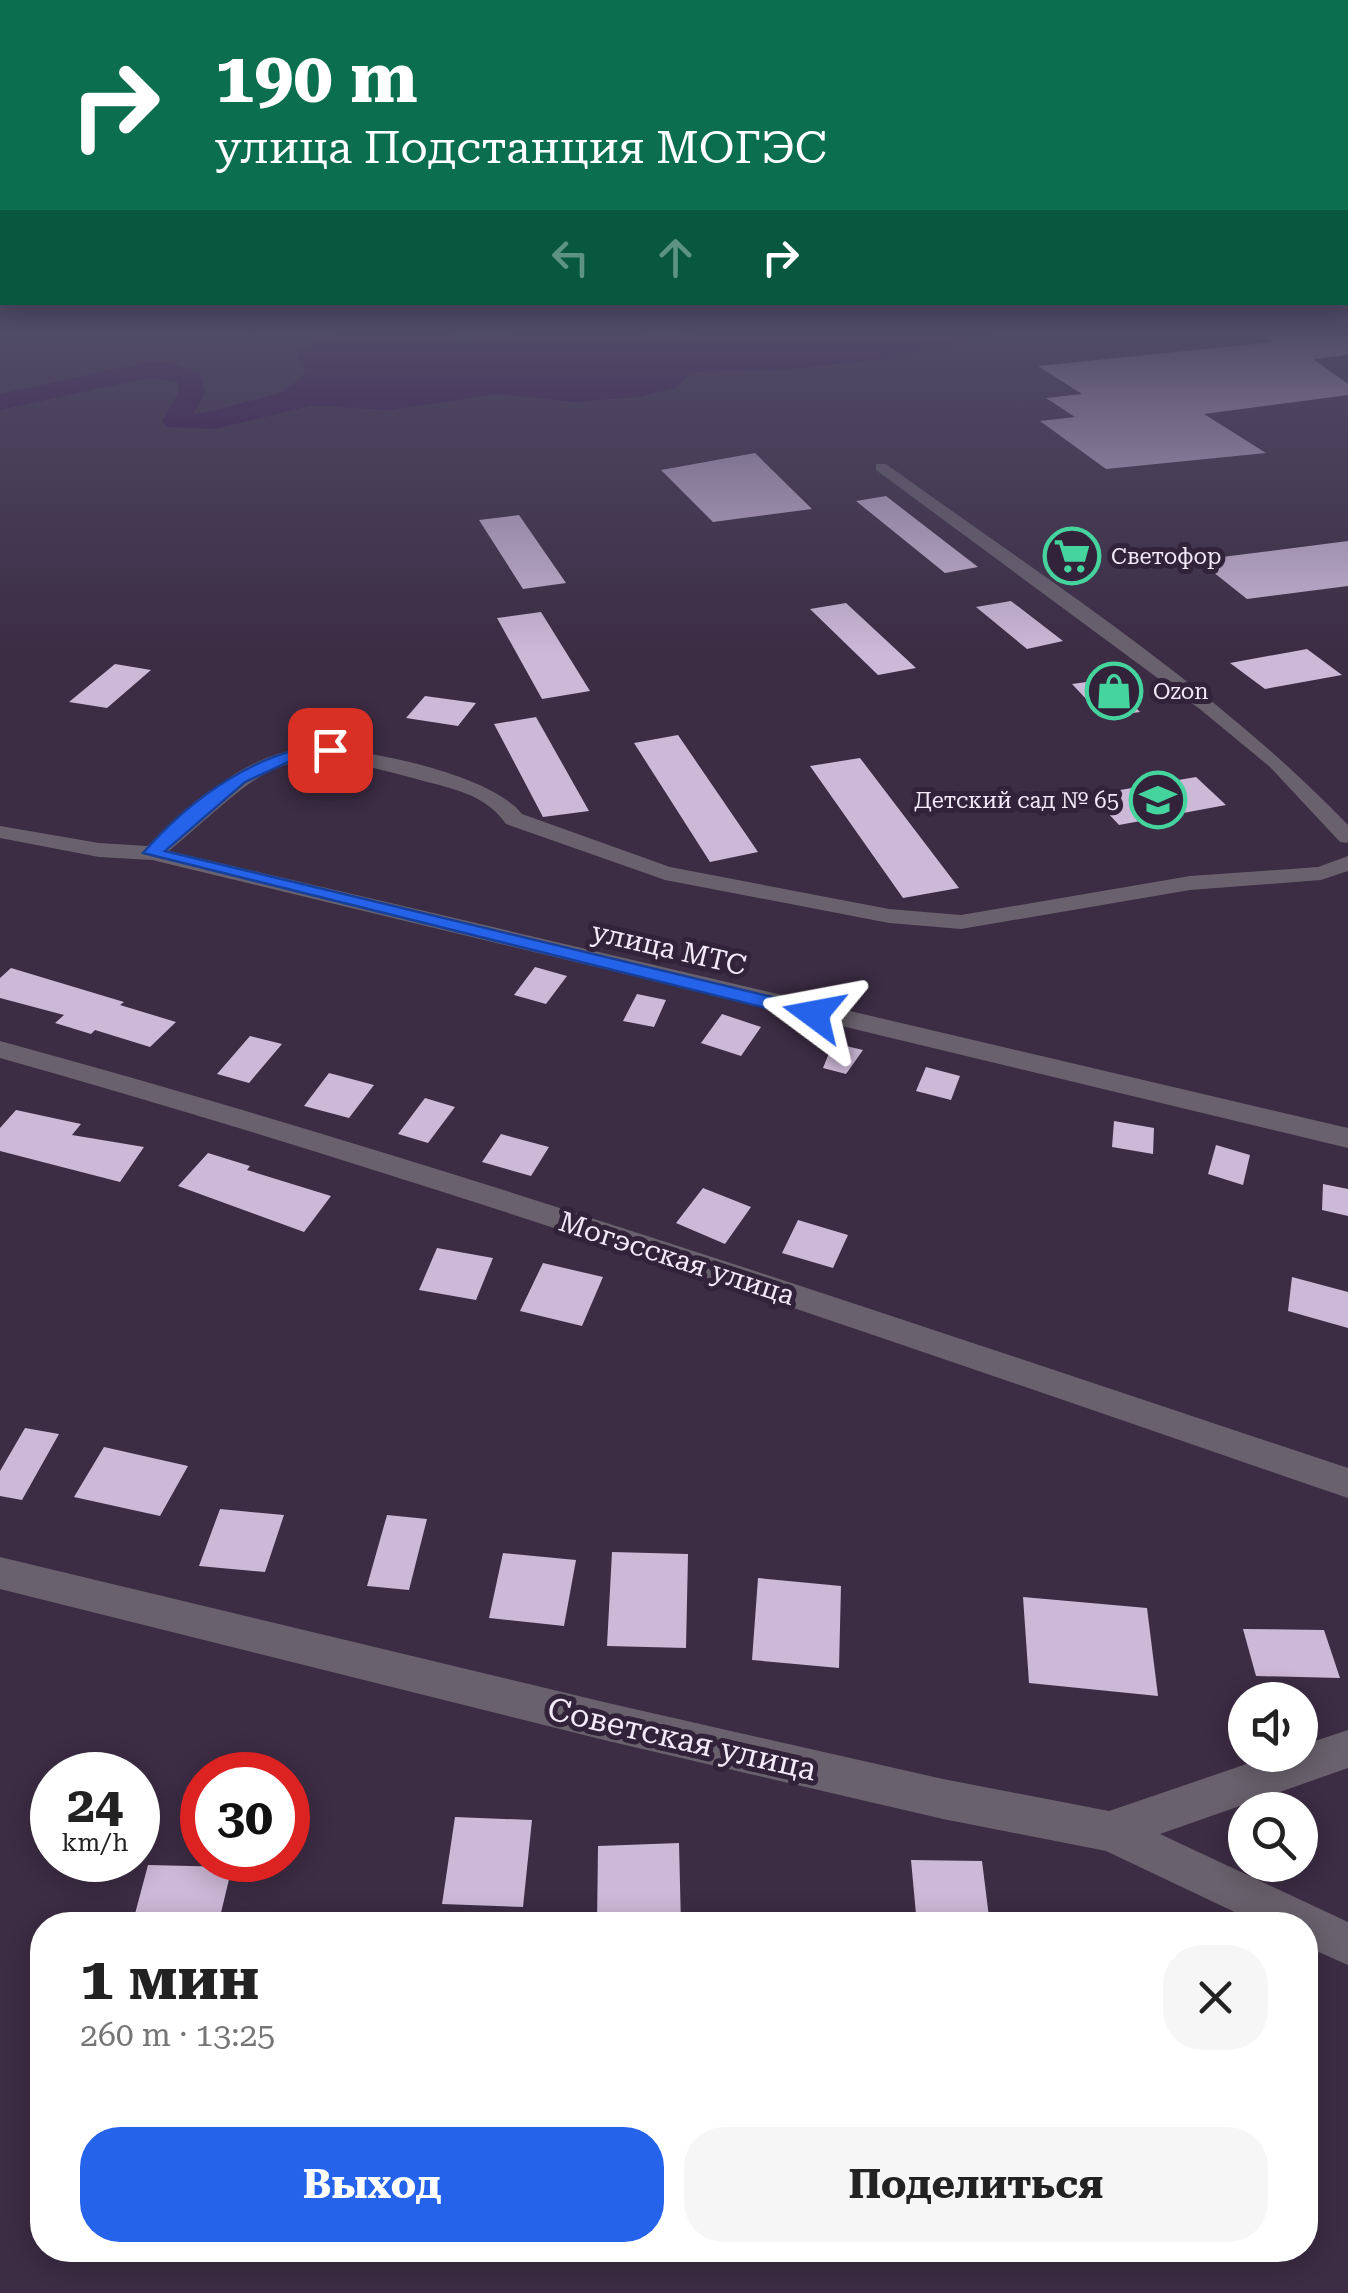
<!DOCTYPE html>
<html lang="ru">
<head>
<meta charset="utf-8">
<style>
	:root { --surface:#fff; --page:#f6f6f6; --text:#222; --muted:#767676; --accent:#2563eb }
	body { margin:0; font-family:"Roboto Serif",serif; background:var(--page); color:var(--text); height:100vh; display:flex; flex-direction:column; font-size:38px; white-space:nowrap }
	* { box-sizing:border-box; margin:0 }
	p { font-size:32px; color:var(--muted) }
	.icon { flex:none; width:55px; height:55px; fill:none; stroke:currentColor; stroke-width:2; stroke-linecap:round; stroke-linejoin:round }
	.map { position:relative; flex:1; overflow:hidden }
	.panel { position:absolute; left:30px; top:1912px; width:1288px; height:350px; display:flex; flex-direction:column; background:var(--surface); border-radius:40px; box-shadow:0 5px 25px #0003 }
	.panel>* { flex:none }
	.banner { position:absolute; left:0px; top:0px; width:1350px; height:305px; box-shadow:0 5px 25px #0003; background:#0b6e4f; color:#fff; overflow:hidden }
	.controls { position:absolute; left:1228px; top:1682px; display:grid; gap:20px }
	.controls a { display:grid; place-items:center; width:90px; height:90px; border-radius:50%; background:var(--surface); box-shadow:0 5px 25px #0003; font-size:50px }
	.speed { position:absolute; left:30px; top:1752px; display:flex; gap:20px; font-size:50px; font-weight:700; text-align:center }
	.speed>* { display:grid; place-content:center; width:130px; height:130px; border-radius:50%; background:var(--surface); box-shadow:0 5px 25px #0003; line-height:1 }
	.speed small { font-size:25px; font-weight:400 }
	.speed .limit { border:15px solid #d22; background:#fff; color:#111 }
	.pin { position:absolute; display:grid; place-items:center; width:85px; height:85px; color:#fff; margin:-42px; border-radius:20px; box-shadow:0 5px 15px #0006 }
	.me { position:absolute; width:110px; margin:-55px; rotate:283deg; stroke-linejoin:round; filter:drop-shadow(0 0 8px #0008) }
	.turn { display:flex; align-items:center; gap:35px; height:210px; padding:0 50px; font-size:45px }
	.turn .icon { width:130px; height:130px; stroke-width:2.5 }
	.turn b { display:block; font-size:70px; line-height:85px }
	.lanes { display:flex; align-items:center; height:95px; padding:0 50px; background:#0003; justify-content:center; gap:50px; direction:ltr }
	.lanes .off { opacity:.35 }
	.round { display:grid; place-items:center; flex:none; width:105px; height:105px; border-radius:40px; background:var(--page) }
	.headline { display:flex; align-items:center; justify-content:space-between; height:170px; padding:0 50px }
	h1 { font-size:60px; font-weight:700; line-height:75px }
	.cta { display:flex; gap:20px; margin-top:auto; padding:20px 50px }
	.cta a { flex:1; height:115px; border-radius:40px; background:var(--accent); color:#fff; font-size:40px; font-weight:700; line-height:115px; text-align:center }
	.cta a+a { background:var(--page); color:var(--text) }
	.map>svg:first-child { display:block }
</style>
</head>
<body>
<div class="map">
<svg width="1348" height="2293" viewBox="0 0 1348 2293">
	<rect width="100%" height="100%" fill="#3c2c44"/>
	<path fill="#350746" d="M 365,332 L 453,332 L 448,339 L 467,343 L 531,332 L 656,336 L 1002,332 L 884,359 L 793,369 L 690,372 L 676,388 L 639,397 L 572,402 L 499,394 L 390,410 L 303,405 L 281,411 L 256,409 L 301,378 L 305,369 L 297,358 C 309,336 343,335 365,332 Z"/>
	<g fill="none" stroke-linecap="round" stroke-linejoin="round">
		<path fill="#350746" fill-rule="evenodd" d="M 148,362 L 172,363 L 200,373 L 205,392 L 194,414 C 224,412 321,373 339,394 L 335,400 L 215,429 L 166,427 L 162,421 L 179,392 L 178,382 L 148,378 L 0,410 L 0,394 Z"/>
	</g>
	<path fill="#ccb8d7" d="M 1257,332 L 1348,332 L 1348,355 L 1313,359 L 1348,384 L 1348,395 L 1204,414 L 1266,453 L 1106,469 L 1040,421 L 1075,417 L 1046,398 L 1082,394 L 1038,366 L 1274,342 Z
		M 755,453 L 812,509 L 713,522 L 661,470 Z
		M 886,496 L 939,537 L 978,567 L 945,573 L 856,501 Z
		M 519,515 L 566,583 L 523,589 L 479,520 Z
		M 1348,541 L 1348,586 L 1247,599 L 1198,560 Z
		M 1011,601 L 1063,641 L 1027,649 L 976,607 Z
		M 846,603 L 916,668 L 878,675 L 810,609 Z
		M 541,612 L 590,691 L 542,699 L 497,618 Z
		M 1307,649 L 1342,675 L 1265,689 L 1230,663 Z
		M 115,664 L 151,670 L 107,708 L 69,702 Z
		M 1108,679 L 1140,712 L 1103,717 L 1072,684 Z
		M 425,696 L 476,703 L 458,726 L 406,718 Z
		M 536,717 L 589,811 L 543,817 L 494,724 Z
		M 678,735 L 758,852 L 710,862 L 634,743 Z
		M 860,758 L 959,888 L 903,898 L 810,766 Z
		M 1196,777 L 1226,805 L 1119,825 L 1091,795 Z
		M 535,967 L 567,976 L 546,1004 L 514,995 Z
		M 11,968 L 124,1002 L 120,1005 L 176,1022 L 150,1047 L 95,1030 L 91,1034 L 55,1023 L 64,1015 L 0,998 L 0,978 Z
		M 637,994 L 666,1000 L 654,1027 L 623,1021 Z
		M 722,1014 L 761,1027 L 741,1056 L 701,1043 Z
		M 250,1036 L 282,1044 L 249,1083 L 217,1074 Z
		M 833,1043 L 863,1050 L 846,1074 L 823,1068 Z
		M 926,1067 L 960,1076 L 951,1100 L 916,1091 Z
		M 329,1073 L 374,1085 L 349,1118 L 304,1106 Z
		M 425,1098 L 455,1107 L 428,1143 L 398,1134 Z
		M 16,1110 L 81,1124 L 72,1135 L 144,1147 L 120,1182 L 0,1151 L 0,1128 Z
		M 1114,1121 L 1154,1128 L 1153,1154 L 1112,1147 Z
		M 501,1134 L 549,1147 L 531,1176 L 482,1162 Z
		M 1216,1145 L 1250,1155 L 1243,1185 L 1208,1174 Z
		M 208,1153 L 250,1166 L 247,1170 L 331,1196 L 304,1232 L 178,1186 Z
		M 1323,1184 L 1348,1189 L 1348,1216 L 1322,1210 Z
		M 703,1188 L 751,1207 L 725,1244 L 676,1223 Z
		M 798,1220 L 848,1235 L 833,1268 L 782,1253 Z
		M 437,1248 L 493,1258 L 476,1300 L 419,1290 Z
		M 543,1263 L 603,1277 L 582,1326 L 520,1311 Z
		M 1292,1277 L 1348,1292 L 1348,1328 L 1288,1311 Z
		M 25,1428 L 59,1434 L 22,1500 L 0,1496 L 0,1471 Z
		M 104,1447 L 188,1466 L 160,1516 L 74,1497 Z
		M 220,1509 L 284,1515 L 265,1572 L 199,1566 Z
		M 387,1515 L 427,1519 L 409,1590 L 367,1586 Z
		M 612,1552 L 688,1554 L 686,1648 L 607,1646 Z
		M 503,1553 L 576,1560 L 564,1626 L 489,1618 Z
		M 758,1578 L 841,1586 L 839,1668 L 752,1660 Z
		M 1023,1597 L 1147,1608 L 1158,1696 L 1029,1683 Z
		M 1243,1629 L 1324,1630 L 1340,1678 L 1256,1676 Z
		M 455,1817 L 532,1820 L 523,1907 L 442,1904 Z
		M 679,1843 L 681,1925 L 597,1925 L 598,1846 Z
		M 911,1860 L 982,1861 L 990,1925 L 917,1925 Z
		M 148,1865 L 232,1867 L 218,1925 L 132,1925 Z"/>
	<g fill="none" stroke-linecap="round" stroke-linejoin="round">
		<path fill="#69616d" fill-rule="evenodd" d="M 876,464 L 886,464 C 1044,578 1212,684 1348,825 L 1348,843 L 1340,842 L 1270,767 L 1201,710 L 876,470 Z
			M 309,747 C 361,748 490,773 522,814 L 670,867 L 889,909 L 961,915 L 1190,876 L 1318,867 L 1348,856 L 1348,871 L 1321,880 L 1190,890 L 961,929 L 889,923 L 665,880 L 506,824 C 485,794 453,789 420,780 C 275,739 275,762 169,851 L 1348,1128 L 1348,1148 L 152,860 L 99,857 L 0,838 L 0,826 L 99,843 L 147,846 C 203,802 233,758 309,747 Z
			M 0,1041 C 455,1165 901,1320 1348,1468 L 1348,1498 C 901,1345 455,1186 0,1058 Z"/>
		<path fill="#69616d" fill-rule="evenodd" d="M 0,1557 L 608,1703 L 943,1779 L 1109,1811 L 1273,1755 L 1300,1755 L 1300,1746 L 1348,1730 L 1348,1768 L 1160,1834 L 1348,1922 L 1348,1965 L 1305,1946 L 1305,1925 L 1262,1925 L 1106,1851 L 943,1819 L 608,1741 L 0,1589 Z"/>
	</g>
	<linearGradient id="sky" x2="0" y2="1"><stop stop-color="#211825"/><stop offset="0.51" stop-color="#504b67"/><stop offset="1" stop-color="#504b67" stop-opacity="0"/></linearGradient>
	<rect width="1348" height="654" fill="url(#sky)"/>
	<path fill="#2563eb" stroke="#184099" stroke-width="2.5" d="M 330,745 L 336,747 L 336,754 L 299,757 L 245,782 L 165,851 L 814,1007 L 825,1014 L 814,1020 L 143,853 C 189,800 259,748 330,745 Z"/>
	<defs>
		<g id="supermarket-ring" transform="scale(2.875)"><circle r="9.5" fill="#32223a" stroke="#45d49e" stroke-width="1.5"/><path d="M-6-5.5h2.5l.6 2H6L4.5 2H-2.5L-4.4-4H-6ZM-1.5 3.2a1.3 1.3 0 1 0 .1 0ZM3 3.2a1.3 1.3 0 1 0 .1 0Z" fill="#45d49e"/></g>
		<g id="shop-ring" transform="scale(2.875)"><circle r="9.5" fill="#32223a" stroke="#45d49e" stroke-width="1.5"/><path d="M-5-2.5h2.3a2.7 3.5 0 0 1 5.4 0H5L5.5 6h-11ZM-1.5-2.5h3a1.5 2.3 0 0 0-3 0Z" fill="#45d49e"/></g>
		<g id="school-ring" transform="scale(2.875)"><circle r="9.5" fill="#32223a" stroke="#45d49e" stroke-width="1.5"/><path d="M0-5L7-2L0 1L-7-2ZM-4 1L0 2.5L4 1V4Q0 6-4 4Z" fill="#45d49e"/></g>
	</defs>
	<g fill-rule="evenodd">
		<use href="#supermarket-ring" x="1072" y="556"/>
		<use href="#shop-ring" x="1114" y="691"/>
		<use href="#school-ring" x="1158" y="800"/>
	</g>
	<g text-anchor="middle" stroke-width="10" stroke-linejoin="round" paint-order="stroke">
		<g font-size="22" fill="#f3e9f9" stroke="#32223a" text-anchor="start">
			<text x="1111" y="564">Светофор</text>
			<text x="1153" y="699">Ozon</text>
			<text x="1119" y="808" text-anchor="end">Детский сад № 65</text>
		</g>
		<g font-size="28" fill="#f3e9f9" stroke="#32223a">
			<text transform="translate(669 948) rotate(13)" y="10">улица МТС</text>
			<text transform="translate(677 1258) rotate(18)" y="10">Могэсская улица</text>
		</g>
		<g font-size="32" fill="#f3e9f9" stroke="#32223a">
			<text transform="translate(682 1739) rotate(13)" y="11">Советская улица</text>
		</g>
	</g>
</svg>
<div class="controls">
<a><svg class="icon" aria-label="sound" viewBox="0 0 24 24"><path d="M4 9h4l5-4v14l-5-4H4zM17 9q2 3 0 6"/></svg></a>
<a><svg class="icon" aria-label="search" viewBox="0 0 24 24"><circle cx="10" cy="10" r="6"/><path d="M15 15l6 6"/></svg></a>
</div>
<div class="speed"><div>24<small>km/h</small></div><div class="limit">30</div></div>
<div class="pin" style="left:330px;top:750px;background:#d93025"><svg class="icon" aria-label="arrive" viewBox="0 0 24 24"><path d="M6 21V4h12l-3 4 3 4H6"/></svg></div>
<svg class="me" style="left:814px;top:1014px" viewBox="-20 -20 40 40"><path d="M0-17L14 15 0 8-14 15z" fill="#2563eb" stroke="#fff" stroke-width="4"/></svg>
<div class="banner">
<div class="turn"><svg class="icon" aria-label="right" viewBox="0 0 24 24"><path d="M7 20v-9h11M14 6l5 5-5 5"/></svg><div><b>190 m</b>улица Подстанция МОГЭС</div></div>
<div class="lanes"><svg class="icon off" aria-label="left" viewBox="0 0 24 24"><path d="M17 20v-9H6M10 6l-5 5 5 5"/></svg><svg class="icon off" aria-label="ahead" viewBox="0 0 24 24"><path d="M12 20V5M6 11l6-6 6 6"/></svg><svg class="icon" aria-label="right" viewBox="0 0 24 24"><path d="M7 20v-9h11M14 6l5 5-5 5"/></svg></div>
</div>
<section class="panel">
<div class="headline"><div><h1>1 мин</h1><p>260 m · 13:25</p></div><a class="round"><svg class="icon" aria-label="close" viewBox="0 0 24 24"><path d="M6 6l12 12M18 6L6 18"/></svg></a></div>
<div class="cta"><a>Выход</a><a>Поделиться</a></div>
</section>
</div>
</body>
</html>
